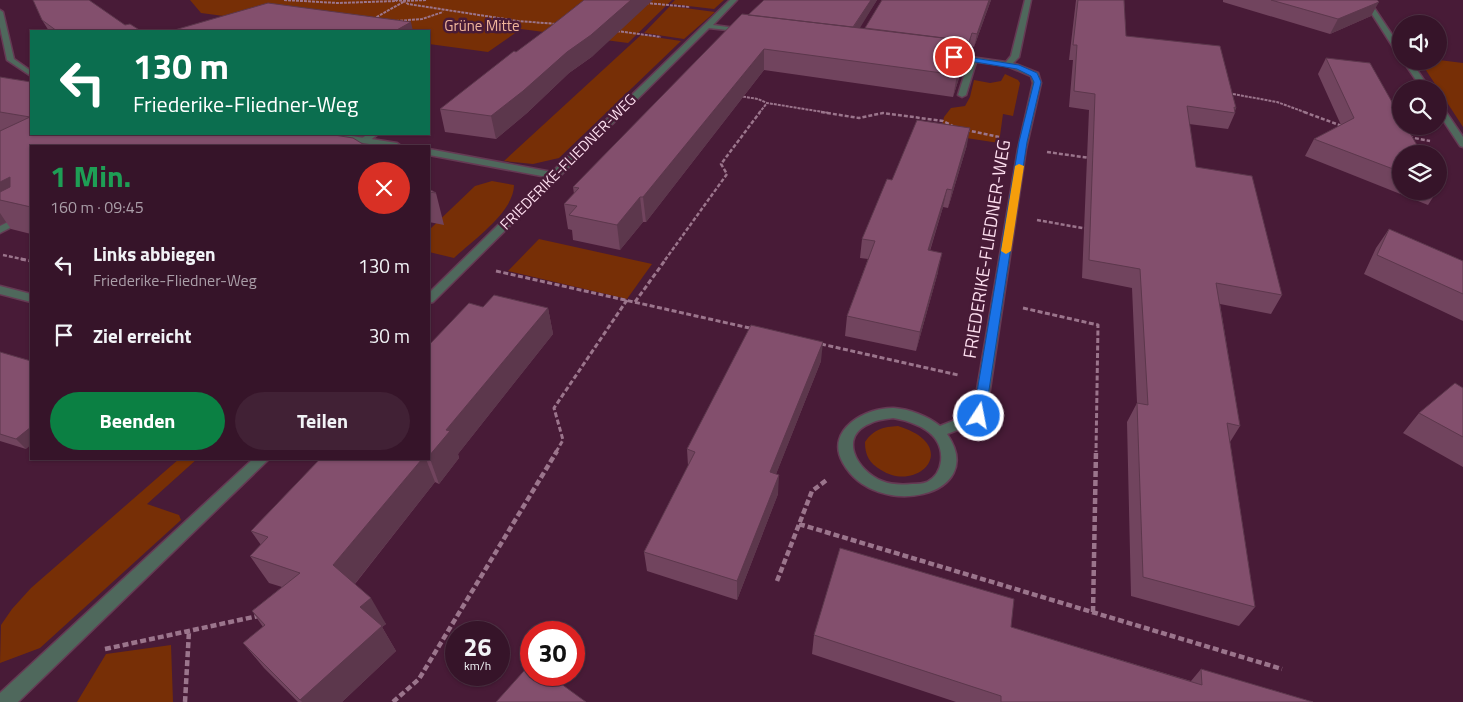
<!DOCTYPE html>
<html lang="de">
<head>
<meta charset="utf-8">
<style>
	:root { --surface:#361429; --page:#412135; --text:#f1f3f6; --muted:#aa9ea8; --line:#503346; --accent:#0b8043 }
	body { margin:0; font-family:"Titillium Web",sans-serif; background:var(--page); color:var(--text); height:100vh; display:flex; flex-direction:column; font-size:19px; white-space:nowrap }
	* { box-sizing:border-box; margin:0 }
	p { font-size:16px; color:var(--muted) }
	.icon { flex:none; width:28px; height:28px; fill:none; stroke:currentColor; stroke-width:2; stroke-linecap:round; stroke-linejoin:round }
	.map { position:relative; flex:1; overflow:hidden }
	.drawer { position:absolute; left:30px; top:145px; width:400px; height:315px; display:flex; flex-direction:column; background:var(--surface); border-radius:0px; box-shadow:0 1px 4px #0004,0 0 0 1px var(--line) }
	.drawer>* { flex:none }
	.top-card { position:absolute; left:30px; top:30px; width:400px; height:105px; border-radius:0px; box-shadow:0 1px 4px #0004,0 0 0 1px var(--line); background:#0b6e4f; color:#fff; overflow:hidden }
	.controls { position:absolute; left:1392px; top:15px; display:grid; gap:10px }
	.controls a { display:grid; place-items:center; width:55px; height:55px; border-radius:50%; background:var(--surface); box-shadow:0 1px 4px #0004,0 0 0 1px var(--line); font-size:25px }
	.speed { position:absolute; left:445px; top:621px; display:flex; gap:10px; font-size:25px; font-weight:700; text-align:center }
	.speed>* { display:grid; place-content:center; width:65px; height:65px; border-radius:50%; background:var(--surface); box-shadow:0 1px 4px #0004,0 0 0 1px var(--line); line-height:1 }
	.speed small { font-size:12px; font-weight:400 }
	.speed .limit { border:8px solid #d22; background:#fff; color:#111 }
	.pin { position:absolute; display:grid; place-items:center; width:42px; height:42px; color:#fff; margin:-21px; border:2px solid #fff; border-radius:50%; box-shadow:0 1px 5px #0007 }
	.me { position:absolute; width:55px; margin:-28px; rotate:11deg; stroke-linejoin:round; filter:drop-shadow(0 0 4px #0008) }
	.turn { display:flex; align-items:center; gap:18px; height:105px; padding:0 20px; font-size:22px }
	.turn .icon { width:65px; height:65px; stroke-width:2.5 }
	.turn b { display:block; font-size:35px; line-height:42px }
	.round { display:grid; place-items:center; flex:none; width:52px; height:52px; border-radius:26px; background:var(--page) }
	.headline { display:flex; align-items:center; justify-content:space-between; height:85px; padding:0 20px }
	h1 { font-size:30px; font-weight:700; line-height:38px; color:#1e9e55 }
	.primary-button { display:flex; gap:10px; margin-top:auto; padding:10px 20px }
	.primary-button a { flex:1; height:58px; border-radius:30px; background:var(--accent); color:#fff; font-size:20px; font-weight:700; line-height:58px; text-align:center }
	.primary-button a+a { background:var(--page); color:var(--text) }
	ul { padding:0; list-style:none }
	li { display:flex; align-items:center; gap:15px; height:70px; padding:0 20px }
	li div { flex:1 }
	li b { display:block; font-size:19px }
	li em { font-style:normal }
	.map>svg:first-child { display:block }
</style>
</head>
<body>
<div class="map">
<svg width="1463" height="702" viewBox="0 0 1463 702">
	<rect width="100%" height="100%" fill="#481b37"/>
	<path fill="#772f06" d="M 190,0 L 672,0 L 628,43 L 521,29 L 488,52 L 429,44 L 429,31 L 336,31 L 201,13 Z
		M 675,0 L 724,0 L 714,9 L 671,4 Z
		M 670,6 L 715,12 L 684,39 L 644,33 Z
		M 641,35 L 681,41 L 559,158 L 533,164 L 504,161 Z
		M 1439,60 L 1463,63 L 1463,127 L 1420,61 L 1439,61 Z
		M 1005,74 L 1018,80 L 1020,83 L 1013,116 L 1003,114 L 999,143 L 940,134 L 944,117 L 951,108 L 965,106 L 970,97 L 974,80 L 990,83 L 1001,81 Z
		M 492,181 L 514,185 C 514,212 473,240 454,258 L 429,252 L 429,230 L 475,186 Z
		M 539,239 L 652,264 L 627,299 L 508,271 Z
		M 898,426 C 963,446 918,494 881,470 C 869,463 865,455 865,442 C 874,429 883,427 898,426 Z
		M 179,459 L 197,459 L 147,504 L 179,515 L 181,520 L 40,648 L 0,663 L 1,625 L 12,609 L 31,588 Z
		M 171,645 L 173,702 L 77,702 L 106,654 Z"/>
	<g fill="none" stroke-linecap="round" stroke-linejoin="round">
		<g stroke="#653a54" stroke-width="3">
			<path id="lane" d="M 970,57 L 977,59 L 966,95 L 962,97 L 958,95 Z
				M 368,134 L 378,134 L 368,142 L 362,142 L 362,138 Z"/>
		</g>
		<g stroke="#653a54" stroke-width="3">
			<path id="street" d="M 730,0 L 737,0 L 713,25 L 743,29 L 746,31 L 745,32 L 709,28 L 433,302 L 429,303 L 429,293 L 547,177 L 429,155 L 429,149 L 552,172 Z
				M 1025,0 L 1031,0 L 1019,57 L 1013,63 L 1038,73 L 1041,83 L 1026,149 L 986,416 L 984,420 L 947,434 C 990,496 876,522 843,463 C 824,430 866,407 894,408 C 909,409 928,416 940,426 L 973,413 L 1018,149 L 1033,83 L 1031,76 L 1007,66 L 949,58 L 945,56 L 949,54 L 1006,62 L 1011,56 ZM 893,418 C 916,422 944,433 941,461 C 940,470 935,478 927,482 C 922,484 917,484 912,484 C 901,485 892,485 882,481 C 857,471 837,436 871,423 C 877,420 886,419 893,418 Z
				M 1363,0 L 1369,0 L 1401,48 L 1401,55 L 1398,55 Z
				M 0,10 L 3,12 L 14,59 L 31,71 L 31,76 L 7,60 L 0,27 Z
				M 1403,61 L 1411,61 L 1430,89 L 1422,89 Z
				M 1439,106 L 1442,106 L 1463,137 L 1463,147 L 1460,146 L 1439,114 Z
				M 321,134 L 339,134 L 397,143 L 401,146 L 382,146 L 325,137 Z
				M 31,210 L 31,217 L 0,233 L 0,226 Z
				M 0,286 L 31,294 L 31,302 L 0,294 Z
				M 253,459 L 269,459 L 18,702 L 0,702 L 0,693 Z"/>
		</g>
		<path stroke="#9b758c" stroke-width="2" stroke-dasharray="3 1" stroke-linecap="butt" d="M 284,0 L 338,3 L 397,1
			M 395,0 L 404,1 L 408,4 L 518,21 L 557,24
			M 403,1 L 427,0
			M 646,3 L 690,7
			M 373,19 L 405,1
			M 396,21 L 422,19 L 443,12
			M 617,31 L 661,37
			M 1233,94 L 1277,102 L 1307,113
			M 739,96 L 758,99 L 767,103 L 829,113
			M 759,113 L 767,103"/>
		<path stroke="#9b758c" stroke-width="2.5" stroke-dasharray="4 2" stroke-linecap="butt" d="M 821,112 L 859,118 L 883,113 L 943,121 L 953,126
			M 1304,112 L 1342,126
			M 966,130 L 999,137
			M 1409,137 L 1430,141
			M 1047,152 L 1090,158
			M 1037,220 L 1088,229
			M 3,255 L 26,260
			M 665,260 L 727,174 L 721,164 L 760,112"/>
		<path stroke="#9b758c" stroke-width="3" stroke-dasharray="5 2.5" stroke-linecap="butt" d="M 21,259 L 31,261
			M 496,271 L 754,329
			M 635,302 L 666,259
			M 1023,308 L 1098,325 L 1096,452
			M 821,344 L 958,375
			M 556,452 L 563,440 L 554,408 L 627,300"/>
		<path stroke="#9b758c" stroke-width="4.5" stroke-dasharray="6 3" stroke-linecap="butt" d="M 799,524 L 1282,669
			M 777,581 L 812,491 L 828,479
			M 1093,612 L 1096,451
			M 105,649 L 258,616
			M 185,702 L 189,631
			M 393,702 L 419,679 L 557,451"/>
		<use href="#lane" fill="#4f685c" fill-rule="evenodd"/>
		<use href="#street" fill="#4f685c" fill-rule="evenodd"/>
	</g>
	<path fill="#71445e" d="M 764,0 L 877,0 L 859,28 L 865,28 L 882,0 L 991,0 L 974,47 L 969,46 L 966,55 L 964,62 L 953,97 L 764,70 L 646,222 L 643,222 L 620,250 L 573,240 L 572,230 L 568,229 L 564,204 L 574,194 L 573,187 Z
		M 1076,0 L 1124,0 L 1126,36 L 1236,108 L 1235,111 L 1235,113 L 1228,129 L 1189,124 L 1196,167 L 1282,295 L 1271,314 L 1220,304 L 1240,426 L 1230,442 L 1255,607 L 1239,626 L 1131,596 L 1127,422 L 1137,403 L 1132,288 L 1082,278 L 1089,110 L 1069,107 L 1073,60 L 1069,60 Z
		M 1223,0 L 1377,0 L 1371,16 L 1330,34 L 1223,2 Z
		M 42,20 L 125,25 L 141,31 L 49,31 Z
		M 593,56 L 569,73 L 527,113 L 496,139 L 445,132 L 440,109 Z
		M 1326,58 L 1401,154 L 1401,191 L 1437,191 L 1428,205 L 1305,156 L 1314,139 L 1341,125 L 1318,74 Z
		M 0,77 L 31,82 L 31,234 L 11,229 L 6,222 L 0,225 Z
		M 967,145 L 948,208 L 943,207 L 930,251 L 938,272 L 916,351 L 845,336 L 847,316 L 868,259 L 860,258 L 862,239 L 892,180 Z
		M 429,189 L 436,193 L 444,225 L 429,222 Z
		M 1389,229 L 1463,261 L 1463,321 L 1364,274 L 1376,248 Z
		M 483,307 L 548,308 L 553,334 L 458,454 L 459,458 L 439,484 L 435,482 L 355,584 L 386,624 L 382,627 L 396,651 L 342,702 L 298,702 L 264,668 L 243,643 L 263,627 L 252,611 L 282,587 L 269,583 L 250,556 L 261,545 L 251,531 L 320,459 L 429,459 L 429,345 Z
		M 0,352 L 26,449 L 0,441 Z
		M 821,361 L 776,474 L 778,494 L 737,600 L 647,571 L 644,552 L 688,466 L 687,449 Z
		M 1463,388 L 1463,467 L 1403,433 L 1419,413 Z
		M 1011,627 L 1191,681 L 1201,669 L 1313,702 L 956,702 L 812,654 L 814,635 Z"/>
	<path fill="#5c374c" d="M 631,0 L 653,0 L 593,56 L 569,73 L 527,113 L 496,139 L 491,116 L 567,52 Z
		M 871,0 L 877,0 L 852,41 L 853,28 Z
		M 989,0 L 991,0 L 974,47 L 977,34 Z
		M 1379,2 L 1371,16 L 1330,34 L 1338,19 Z
		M 411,22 L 413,31 L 395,31 Z
		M 972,33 L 969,46 L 966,55 L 969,42 Z
		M 968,41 L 964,62 L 953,97 L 957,75 Z
		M 764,49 L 764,70 L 646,222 L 643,197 Z
		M 970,128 L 967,145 L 948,208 L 952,190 Z
		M 10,177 L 30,207 L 0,200 L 0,182 Z
		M 947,189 L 943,207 L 924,269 L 928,250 Z
		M 640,197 L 643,222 L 620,250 L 617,225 Z
		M 0,213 L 6,222 L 0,225 Z
		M 942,253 L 938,272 L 916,351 L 920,332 Z
		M 548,308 L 553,334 L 458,454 L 459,458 L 439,484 L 429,456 L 446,430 Z
		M 823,342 L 821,361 L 769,492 L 770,472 Z
		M 31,427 L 31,445 L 26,449 L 16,439 Z
		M 422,459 L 426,459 L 435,482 L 349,591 L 333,565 Z
		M 779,475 L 778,494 L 737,600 L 737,581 Z
		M 371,598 L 386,624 L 382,627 L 396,651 L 342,702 L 302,702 L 300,700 L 360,607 Z"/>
	<path fill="#834f6d" stroke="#5c374c" d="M 33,0 L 89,0 L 125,25 L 130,24 L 141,31 L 57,31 L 42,20 Z
		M 584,0 L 631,0 L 591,35 L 567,52 L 523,91 L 491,116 L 440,109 L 514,51 L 516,52 L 551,26 Z
		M 764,0 L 871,0 L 853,27 L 748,15 Z
		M 882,0 L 989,0 L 977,34 L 972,33 L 969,42 L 968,42 L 968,41 L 865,28 Z
		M 1078,0 L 1124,0 L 1126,36 L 1220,46 L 1236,108 L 1234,107 L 1235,113 L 1187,106 L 1196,167 L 1252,176 L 1282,295 L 1216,283 L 1240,426 L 1227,423 L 1255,607 L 1143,577 L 1137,403 L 1148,405 L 1140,269 L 1089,260 L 1095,94 L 1074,91 L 1077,45 L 1073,45 Z
		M 1271,0 L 1377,0 L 1379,2 L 1338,19 Z
		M 268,3 L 411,22 L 395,31 L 171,31 Z
		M 742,14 L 968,41 L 957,75 L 764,49 L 643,197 L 640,197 L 617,225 L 569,215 L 577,206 L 564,204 L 579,188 L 573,187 Z
		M 1326,58 L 1370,63 L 1401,118 L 1401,126 L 1406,126 L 1422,154 L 1401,154 L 1401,172 L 1314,139 L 1354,118 Z
		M 0,77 L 31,82 L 31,134 L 328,134 L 353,138 L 366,146 L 31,146 L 31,207 L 0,200 L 0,192 L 10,187 L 10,177 L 0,182 L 0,131 L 30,117 L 0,112 Z
		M 917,120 L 970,128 L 952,190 L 947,189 L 928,250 L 942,253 L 920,332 L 847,316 L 875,241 L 862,239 L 887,179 L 892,180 Z
		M 429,189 L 436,193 L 429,192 Z
		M 1389,229 L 1463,261 L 1463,294 L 1377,255 Z
		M 494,295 L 548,308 L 446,430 L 450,431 L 429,456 L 429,345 L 469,303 L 483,307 Z
		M 751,325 L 823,342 L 770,472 L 779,475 L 737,581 L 644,552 L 695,452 L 687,449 Z
		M 0,352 L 31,361 L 31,427 L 16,439 L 0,434 Z
		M 1455,383 L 1463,388 L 1463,437 L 1419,413 Z
		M 320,459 L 422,459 L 333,565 L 371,598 L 360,607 L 382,626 L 300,700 L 243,643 L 265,625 L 252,611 L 300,573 L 250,556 L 268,537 L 251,531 Z
		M 840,548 L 1014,599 L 1011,627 L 1202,685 L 1201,669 L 1313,702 L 1001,702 L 1001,696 L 814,635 Z
		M 531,663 L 531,675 L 549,675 L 586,702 L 496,702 Z"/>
	<path fill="#1a73e8" stroke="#114b97" d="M 954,55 L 1019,65 L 1037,73 L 1041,82 L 1027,142 L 985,416 L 984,419 L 975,419 L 973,416 L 1019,142 L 1034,82 L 1031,76 L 1017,69 L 951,58 L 950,57 Z"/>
	<path fill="#f59e0b" d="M 1019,164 L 1024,166 L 1011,251 L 1006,254 L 1001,251 L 1015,166 Z"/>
	<g text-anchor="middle" stroke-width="5" stroke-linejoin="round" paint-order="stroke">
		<g font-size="15" fill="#f0b59b" stroke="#481b37">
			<text x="482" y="31">Grüne Mitte</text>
		</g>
		<g font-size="15" fill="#fddeef" stroke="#481b37">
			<text transform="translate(568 162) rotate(-45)" y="5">FRIEDERIKE-FLIEDNER-WEG</text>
		</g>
		<g font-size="18" fill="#fddeef" stroke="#481b37">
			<text transform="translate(987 249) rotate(-81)" y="6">FRIEDERIKE-FLIEDNER-WEG</text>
		</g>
	</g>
</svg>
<div class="controls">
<a><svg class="icon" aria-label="sound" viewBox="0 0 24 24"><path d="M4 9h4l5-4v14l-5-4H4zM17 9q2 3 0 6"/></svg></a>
<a><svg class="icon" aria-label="search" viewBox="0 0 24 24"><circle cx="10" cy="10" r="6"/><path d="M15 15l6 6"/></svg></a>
<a><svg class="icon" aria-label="layers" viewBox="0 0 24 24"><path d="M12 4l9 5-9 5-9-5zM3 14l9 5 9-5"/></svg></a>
</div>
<div class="speed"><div>26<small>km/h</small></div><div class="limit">30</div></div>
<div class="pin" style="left:954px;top:57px;background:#d93025"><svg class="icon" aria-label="arrive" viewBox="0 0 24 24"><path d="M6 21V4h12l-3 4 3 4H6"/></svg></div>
<svg class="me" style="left:979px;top:416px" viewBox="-20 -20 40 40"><circle r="17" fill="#1a73e8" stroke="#fff" stroke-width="3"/><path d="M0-11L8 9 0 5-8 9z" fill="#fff"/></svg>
<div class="top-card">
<div class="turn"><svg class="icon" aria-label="left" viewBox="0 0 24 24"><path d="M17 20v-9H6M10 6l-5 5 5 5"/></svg><div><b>130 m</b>Friederike-Fliedner-Weg</div></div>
</div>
<section class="drawer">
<div class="headline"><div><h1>1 Min.</h1><p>160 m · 09:45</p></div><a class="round" style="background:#d93025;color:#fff"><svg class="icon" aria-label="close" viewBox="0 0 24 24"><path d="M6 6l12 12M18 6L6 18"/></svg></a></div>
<ul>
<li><svg class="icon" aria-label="left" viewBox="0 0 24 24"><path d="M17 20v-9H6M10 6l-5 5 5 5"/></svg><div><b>Links abbiegen</b><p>Friederike-Fliedner-Weg</p></div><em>130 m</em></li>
<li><svg class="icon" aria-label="arrive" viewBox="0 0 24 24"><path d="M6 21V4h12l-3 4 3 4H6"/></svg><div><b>Ziel erreicht</b></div><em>30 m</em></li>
</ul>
<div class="primary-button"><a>Beenden</a><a>Teilen</a></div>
</section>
</div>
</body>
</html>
